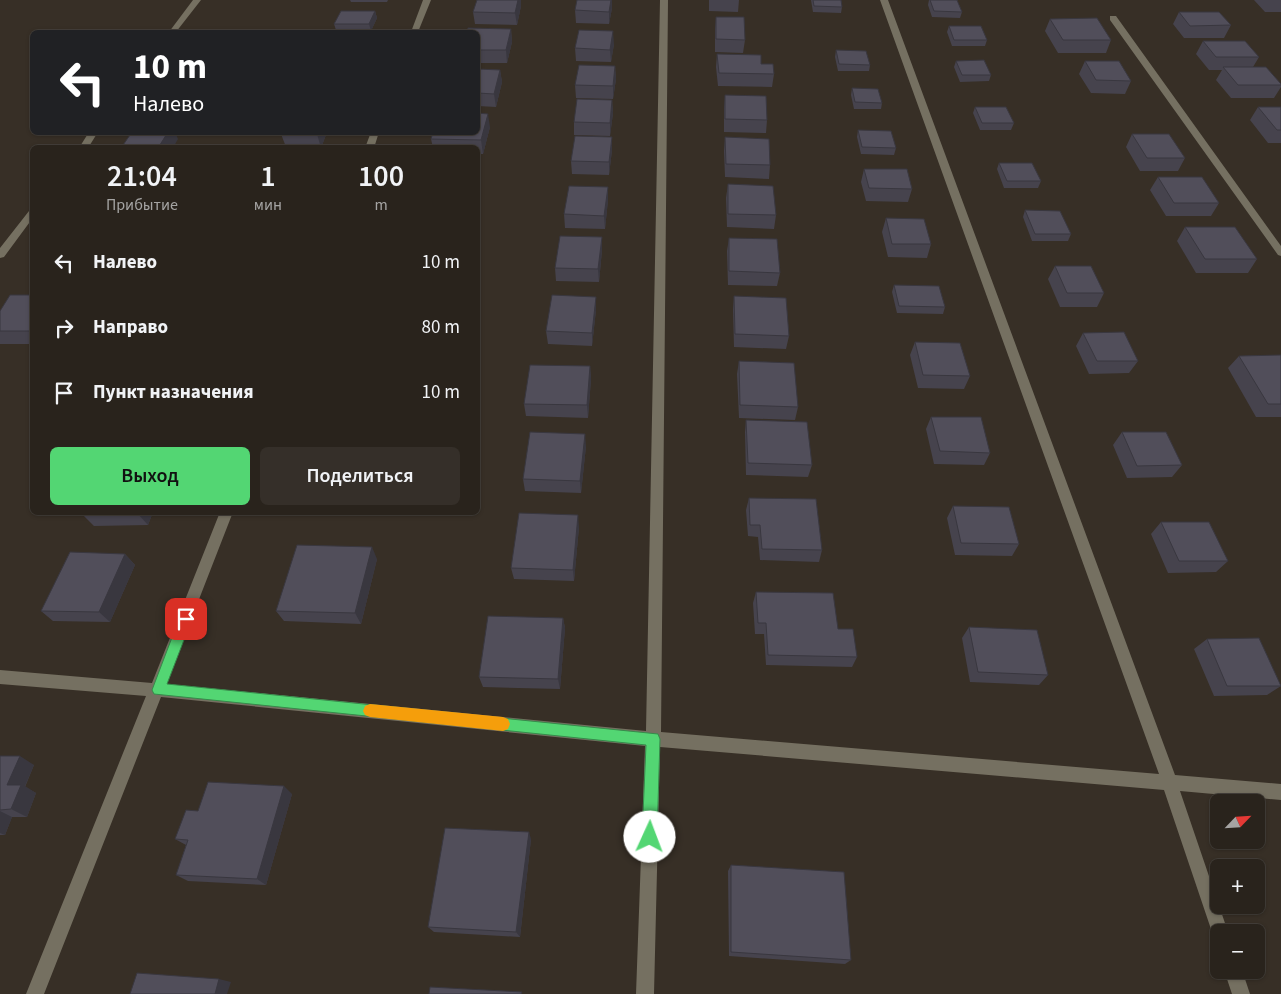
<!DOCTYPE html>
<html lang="ru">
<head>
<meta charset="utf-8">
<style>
	:root { --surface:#29231c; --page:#352f29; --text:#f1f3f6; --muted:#a5a4a3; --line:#45403b; --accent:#53d673 }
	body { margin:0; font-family:"Source Sans 3",sans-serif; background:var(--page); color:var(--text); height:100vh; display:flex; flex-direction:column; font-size:19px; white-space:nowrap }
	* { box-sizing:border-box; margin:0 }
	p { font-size:16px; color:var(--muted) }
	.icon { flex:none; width:28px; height:28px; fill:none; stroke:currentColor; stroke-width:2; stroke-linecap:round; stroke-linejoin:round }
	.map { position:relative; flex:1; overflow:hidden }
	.side { position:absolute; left:30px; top:145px; width:450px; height:370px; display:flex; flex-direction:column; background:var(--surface); border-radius:8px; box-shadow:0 1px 4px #0004,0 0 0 1px var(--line) }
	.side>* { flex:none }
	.top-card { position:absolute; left:30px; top:30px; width:450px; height:105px; border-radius:8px; box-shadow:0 1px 4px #0004,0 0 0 1px var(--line); background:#202124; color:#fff; overflow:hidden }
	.needle { width:32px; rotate:65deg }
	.buttons { position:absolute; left:1210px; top:794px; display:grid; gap:10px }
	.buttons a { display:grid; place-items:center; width:55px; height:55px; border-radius:8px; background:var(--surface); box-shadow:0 1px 4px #0004,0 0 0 1px var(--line); font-size:25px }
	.pin { position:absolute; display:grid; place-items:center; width:42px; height:42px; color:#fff; margin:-21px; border-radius:10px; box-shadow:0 2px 8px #0006 }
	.me { position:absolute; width:55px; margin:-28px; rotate:2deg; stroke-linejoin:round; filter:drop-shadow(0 0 4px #0008) }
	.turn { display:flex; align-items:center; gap:18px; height:105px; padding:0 20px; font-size:22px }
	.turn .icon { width:65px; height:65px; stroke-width:2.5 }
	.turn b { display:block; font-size:35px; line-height:42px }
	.eta { display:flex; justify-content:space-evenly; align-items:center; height:85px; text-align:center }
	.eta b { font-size:30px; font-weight:600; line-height:35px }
	.button { display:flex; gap:10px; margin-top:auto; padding:10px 20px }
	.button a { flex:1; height:58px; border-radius:8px; background:var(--accent); color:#111; font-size:20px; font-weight:600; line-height:58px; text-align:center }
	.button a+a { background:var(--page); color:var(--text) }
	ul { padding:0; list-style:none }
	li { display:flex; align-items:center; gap:15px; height:65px; padding:0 20px }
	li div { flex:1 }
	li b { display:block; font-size:19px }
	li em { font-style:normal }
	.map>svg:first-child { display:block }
</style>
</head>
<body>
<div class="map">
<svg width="1281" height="994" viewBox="0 0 1281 994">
	<rect width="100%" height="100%" fill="#372f26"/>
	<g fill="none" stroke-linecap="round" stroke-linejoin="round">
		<path fill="#757061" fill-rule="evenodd" d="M 193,0 L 201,0 L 176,32 L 169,32 Z
			M 423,0 L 431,0 L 418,32 L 411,32 Z
			M 660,0 L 668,0 L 661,732 L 1159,774 L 880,0 L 888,0 L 1175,775 L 1281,784 L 1281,800 L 1180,791 L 1228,932 L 1219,932 L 1219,940 L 1214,938 L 1164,790 L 660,747 L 654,994 L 636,994 L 645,746 L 161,697 L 44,994 L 26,994 L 146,696 L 0,684 L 0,670 L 152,683 L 220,512 L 233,512 L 166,684 L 646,731 Z
			M 1110,16 L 1116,16 L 1281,246 L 1281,256 L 1278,255 L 1110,20 Z
			M 89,132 L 98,132 L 88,148 L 79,148 Z
			M 371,132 L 379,132 L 374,148 L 365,148 Z
			M 32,210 L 32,219 L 4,257 L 0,258 L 0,248 L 29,211 Z
			M 1224,970 L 1242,970 L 1250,994 L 1232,994 Z"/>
	</g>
	<path fill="#46434d" d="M 350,0 L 388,0 L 387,2 L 351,2 Z
		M 709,0 L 739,0 L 738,12 L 709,11 Z
		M 811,0 L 841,0 L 842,7 L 841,13 L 813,12 Z
		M 929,0 L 957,0 L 962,12 L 960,18 L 932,17 L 928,5 Z
		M 1254,0 L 1281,0 L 1281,12 L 1265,12 Z
		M 521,6 L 517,25 L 475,24 L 473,12 Z
		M 612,8 L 609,24 L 576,23 L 575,10 Z
		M 375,11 L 377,18 L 371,31 L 336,30 L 334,24 Z
		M 1179,12 L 1231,25 L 1224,38 L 1184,38 L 1173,24 Z
		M 716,17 L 745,40 L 743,53 L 715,52 L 715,29 Z
		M 1050,19 L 1111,40 L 1106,53 L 1058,53 L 1045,31 Z
		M 949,26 L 987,40 L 985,46 L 952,46 L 947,32 Z
		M 511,29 L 512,42 L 507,63 L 478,63 L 478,32 Z
		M 1203,41 L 1259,57 L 1253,67 L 1281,84 L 1281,87 L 1274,98 L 1231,98 L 1216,80 L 1222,70 L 1209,70 L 1196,54 Z
		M 614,44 L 611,62 L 576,61 L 575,48 Z
		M 836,50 L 870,65 L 869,71 L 838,71 L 835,57 Z
		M 717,54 L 761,64 L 774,74 L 772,87 L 718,86 L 716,67 Z
		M 956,61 L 991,75 L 989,81 L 960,82 L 954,67 Z
		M 1085,61 L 1131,81 L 1125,94 L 1091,93 L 1079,74 Z
		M 615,66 L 616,79 L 613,99 L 576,98 L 575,85 Z
		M 478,69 L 500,70 L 502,82 L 496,107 L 478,106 Z
		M 852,88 L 882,103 L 881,109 L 854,109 L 851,95 Z
		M 725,95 L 767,120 L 766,133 L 724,132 L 724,108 Z
		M 612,100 L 613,113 L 610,136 L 574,135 L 574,122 Z
		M 975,107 L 1014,123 L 1011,130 L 980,130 L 973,113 Z
		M 1258,107 L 1281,107 L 1281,143 L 1268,143 L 1250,120 Z
		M 490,127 L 483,154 L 478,154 L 478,148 L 433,148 L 431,139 Z
		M 858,130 L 896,148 L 894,155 L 861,154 L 857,137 Z
		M 282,132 L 327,132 L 321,148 L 286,147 L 281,134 Z
		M 1132,134 L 1185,158 L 1178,171 L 1140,171 L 1126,147 Z
		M 612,137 L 612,150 L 609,175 L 572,174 L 571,161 Z
		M 725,137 L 770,165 L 769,179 L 725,177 L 724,151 Z
		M 999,163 L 1041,181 L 1038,188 L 1004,188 L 997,169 Z
		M 864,169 L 912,189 L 908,202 L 866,201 L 861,182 Z
		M 1158,177 L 1219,203 L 1211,216 L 1166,216 L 1150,190 Z
		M 728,184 L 776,215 L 774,229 L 727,227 L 726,198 Z
		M 608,187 L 608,200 L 605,229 L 565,228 L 564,214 Z
		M 1025,210 L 1071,234 L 1068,241 L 1032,241 L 1023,217 Z
		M 886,218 L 931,244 L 927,258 L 888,257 L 882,232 Z
		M 1185,227 L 1257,259 L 1248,273 L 1196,273 L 1177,241 Z
		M 602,237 L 602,250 L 599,282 L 556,281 L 555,268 Z
		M 729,238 L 780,273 L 777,286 L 728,285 L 727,251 Z
		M 1055,266 L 1104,293 L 1097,307 L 1060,307 L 1048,279 Z
		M 894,285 L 945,307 L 943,314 L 897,313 L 892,292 Z
		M 32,295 L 32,344 L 0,344 L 0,311 Z
		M 734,296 L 789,336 L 786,349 L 734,347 L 733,309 Z
		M 596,310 L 592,346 L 548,344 L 546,331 Z
		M 1083,333 L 1138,361 L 1129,373 L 1089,374 L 1076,346 Z
		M 915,342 L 970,376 L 964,389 L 918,388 L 910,355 Z
		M 1281,355 L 1281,417 L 1256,417 L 1228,368 L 1239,356 Z
		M 739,361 L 798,407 L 795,420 L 739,418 L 737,374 Z
		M 590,366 L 591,379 L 588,418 L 526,416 L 524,404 Z
		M 931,417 L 990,453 L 984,465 L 934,464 L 926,429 Z
		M 746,420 L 812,465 L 808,477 L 746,475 L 745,432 Z
		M 1122,432 L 1182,465 L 1172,477 L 1127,478 L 1113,445 Z
		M 586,446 L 581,493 L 525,491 L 523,479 Z
		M 749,498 L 822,550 L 819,562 L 760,560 L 758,537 L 748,536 L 746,510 Z
		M 953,506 L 1019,544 L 1012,556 L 955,555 L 947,518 Z
		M 84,512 L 153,512 L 148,525 L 94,526 L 83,515 Z
		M 1161,522 L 1228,561 L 1216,572 L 1168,573 L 1151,534 Z
		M 579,527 L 574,581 L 514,579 L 511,568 Z
		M 125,554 L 135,565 L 110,622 L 53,621 L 41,611 Z
		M 377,559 L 361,624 L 284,621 L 276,611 Z
		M 756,592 L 838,629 L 857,657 L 852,667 L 766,665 L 764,634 L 755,634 L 753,603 Z
		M 563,618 L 565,628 L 560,689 L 483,687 L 479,677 Z
		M 969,627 L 1048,675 L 1039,685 L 970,682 L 962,638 Z
		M 1207,639 L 1281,686 L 1267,695 L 1214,696 L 1194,649 Z
		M 0,756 L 34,765 L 25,787 L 36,793 L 27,817 L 12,817 L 5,835 L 0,835 Z
		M 292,794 L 266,885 L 188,881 L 176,875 L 186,845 L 175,839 L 198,811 Z
		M 531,839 L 520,937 L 434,932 L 428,927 Z
		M 731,865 L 851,960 L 845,964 L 729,956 L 728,871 Z"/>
	<path fill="#39373f" d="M 518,0 L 521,0 L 521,6 L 517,25 L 515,13 Z
		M 611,0 L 612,0 L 612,8 L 609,24 L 609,12 Z
		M 375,11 L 377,18 L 371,31 L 369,24 Z
		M 511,29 L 512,42 L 507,63 L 506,50 Z
		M 613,31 L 614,44 L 611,62 L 610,50 Z
		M 615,66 L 616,79 L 613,99 L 613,86 Z
		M 500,70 L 502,82 L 496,107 L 494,94 Z
		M 612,100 L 613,113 L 610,136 L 610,123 Z
		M 488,114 L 490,127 L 483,154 L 481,140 Z
		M 168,132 L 175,132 L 178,139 L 173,148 L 158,148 Z
		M 318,132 L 327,132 L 321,148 L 317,134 Z
		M 612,137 L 612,150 L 609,175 L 609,162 Z
		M 608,187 L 608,200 L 605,229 L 604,216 Z
		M 602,237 L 602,250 L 599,282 L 598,269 Z
		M 596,297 L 596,310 L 592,346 L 592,333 Z
		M 590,366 L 591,379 L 588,418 L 587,405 Z
		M 585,434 L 586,446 L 581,493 L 580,481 Z
		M 138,512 L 153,512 L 148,525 L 138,514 Z
		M 578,515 L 579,527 L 574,581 L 573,570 Z
		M 372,547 L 377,559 L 361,624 L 355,613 Z
		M 125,554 L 135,565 L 110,622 L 99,612 Z
		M 563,618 L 565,628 L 560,689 L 558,679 Z
		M 20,756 L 34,765 L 25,786 L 36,793 L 27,817 L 11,809 L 7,785 Z
		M 284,786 L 292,794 L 266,885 L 257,879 Z
		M 0,811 L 12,817 L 5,835 L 0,833 Z
		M 529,832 L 531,839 L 520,937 L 516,932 Z
		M 219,979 L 231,982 L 227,994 L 215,994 Z"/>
	<path fill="#514e5a" stroke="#39373f" d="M 477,0 L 518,0 L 515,13 L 473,12 Z
		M 577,0 L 611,0 L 609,12 L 575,10 Z
		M 813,0 L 841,0 L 842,7 L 814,6 Z
		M 930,0 L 957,0 L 962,12 L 934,11 Z
		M 341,11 L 375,11 L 369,24 L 334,24 Z
		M 1179,12 L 1219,12 L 1231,25 L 1190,26 Z
		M 716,17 L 744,17 L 745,40 L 716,39 Z
		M 1097,18 L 1111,40 L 1063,40 L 1050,19 Z
		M 949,26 L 981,26 L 987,40 L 954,40 Z
		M 468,28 L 511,29 L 506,50 L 478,50 L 478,32 L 467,32 Z
		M 579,30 L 613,31 L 610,50 L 575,48 Z
		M 1203,41 L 1245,41 L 1259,57 L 1216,57 Z
		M 836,50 L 866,51 L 870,65 L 839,64 Z
		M 717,54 L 761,55 L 761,64 L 773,64 L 774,74 L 719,73 Z
		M 984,60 L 991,75 L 962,75 L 956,61 Z
		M 1085,61 L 1119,61 L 1131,81 L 1096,80 Z
		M 579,65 L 615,66 L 613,86 L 575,85 Z
		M 1223,67 L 1266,67 L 1281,84 L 1281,85 L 1238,85 Z
		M 478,69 L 500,70 L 494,94 L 478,93 Z
		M 852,88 L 878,89 L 882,103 L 855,102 Z
		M 725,95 L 766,96 L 767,120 L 725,119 Z
		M 577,99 L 612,100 L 610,123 L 574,122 Z
		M 975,107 L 1006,107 L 1014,123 L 982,123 Z
		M 1258,107 L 1281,107 L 1281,130 L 1277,130 Z
		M 478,113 L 488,114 L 481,140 L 431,139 L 433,132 L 478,132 Z
		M 858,130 L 891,131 L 896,148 L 862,147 Z
		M 132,132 L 168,132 L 158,148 L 121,148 Z
		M 282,132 L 318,132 L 317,134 L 281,134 Z
		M 1132,134 L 1169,134 L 1185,158 L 1147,158 Z
		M 575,136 L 612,137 L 609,162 L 571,161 Z
		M 725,137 L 769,139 L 770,165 L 726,164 Z
		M 999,163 L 1032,163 L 1041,181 L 1007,181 Z
		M 864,169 L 907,169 L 912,189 L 869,188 Z
		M 1158,177 L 1202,177 L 1219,203 L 1174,203 Z
		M 728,184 L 773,186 L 776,215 L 728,214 Z
		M 569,186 L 608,187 L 604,216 L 564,214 Z
		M 1025,210 L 1060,211 L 1071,234 L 1035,234 Z
		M 886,218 L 924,219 L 931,244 L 892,244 Z
		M 1185,227 L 1235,227 L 1257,259 L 1205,259 Z
		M 560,236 L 602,237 L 598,269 L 555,268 Z
		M 729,238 L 777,239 L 780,273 L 729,271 Z
		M 1055,266 L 1091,266 L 1104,293 L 1067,293 Z
		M 894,285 L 939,286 L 945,307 L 899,306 Z
		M 10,295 L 32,295 L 32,331 L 0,331 L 0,311 Z
		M 552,295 L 596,297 L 592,333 L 546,331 Z
		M 734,296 L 786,298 L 789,336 L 735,334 Z
		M 1124,332 L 1138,361 L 1097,361 L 1083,333 Z
		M 915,342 L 960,343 L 970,376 L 923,375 Z
		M 1281,355 L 1281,404 L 1268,404 L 1239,356 Z
		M 739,361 L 794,363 L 798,407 L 740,405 Z
		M 530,365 L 590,366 L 587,405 L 524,404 Z
		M 931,417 L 981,417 L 990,453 L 940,451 Z
		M 746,420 L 807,422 L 812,465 L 748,463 Z
		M 530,432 L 585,434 L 580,481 L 523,479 Z
		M 1122,432 L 1166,432 L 1182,465 L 1137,466 Z
		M 749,498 L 816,499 L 822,550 L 762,549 L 760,525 L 750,525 Z
		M 953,506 L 1009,507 L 1019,544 L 961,543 Z
		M 84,512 L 138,512 L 138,514 L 83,515 Z
		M 519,513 L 578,515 L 573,570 L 511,568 Z
		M 1161,522 L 1209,522 L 1228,561 L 1179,561 Z
		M 297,545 L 372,547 L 355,613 L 276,611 Z
		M 70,552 L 125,554 L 99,612 L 41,611 Z
		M 756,592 L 833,593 L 838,629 L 853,629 L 857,657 L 768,655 L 766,623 L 758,623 Z
		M 488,616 L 563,618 L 558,679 L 479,677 Z
		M 969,627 L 1037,630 L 1048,675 L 978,672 Z
		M 1259,638 L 1281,686 L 1227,686 L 1207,639 Z
		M 0,756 L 20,756 L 7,785 L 21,785 L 11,809 L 0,810 Z
		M 208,782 L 284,786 L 257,879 L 176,875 L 188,840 L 175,839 L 186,810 L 198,811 Z
		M 445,828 L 529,832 L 516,932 L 428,927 Z
		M 731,865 L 844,872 L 851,960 L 731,952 Z
		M 137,973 L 219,979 L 215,994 L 130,994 Z
		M 430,987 L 522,992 L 521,994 L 429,994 Z"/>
	<path fill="#53d673" stroke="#368b4b" d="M 186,613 L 190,615 L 192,619 L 167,684 L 658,734 L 660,739 L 657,837 L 655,842 L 650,844 L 644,842 L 642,837 L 646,745 L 154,694 L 152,690 L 179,619 L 181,615 Z"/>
	<path fill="#f59e0b" d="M 370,704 L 503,717 L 508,719 L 510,724 L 508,729 L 503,731 L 370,717 L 365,715 L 363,711 L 365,706 Z"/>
</svg>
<div class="buttons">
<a><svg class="needle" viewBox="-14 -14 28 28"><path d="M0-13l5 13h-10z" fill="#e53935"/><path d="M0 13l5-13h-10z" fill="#a5a4a3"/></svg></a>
<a>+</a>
<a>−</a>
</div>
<div class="pin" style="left:186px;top:619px;background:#d93025"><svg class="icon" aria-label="arrive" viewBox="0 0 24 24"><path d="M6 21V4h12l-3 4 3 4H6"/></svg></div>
<svg class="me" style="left:650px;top:837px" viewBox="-20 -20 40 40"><circle r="19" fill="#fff"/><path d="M0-13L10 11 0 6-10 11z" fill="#53d673"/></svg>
<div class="top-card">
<div class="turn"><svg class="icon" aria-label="left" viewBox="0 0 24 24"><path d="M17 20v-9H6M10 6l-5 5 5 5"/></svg><div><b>10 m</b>Налево</div></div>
</div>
<section class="side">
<div class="eta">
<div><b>21:04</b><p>Прибытие</p></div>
<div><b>1</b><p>мин</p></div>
<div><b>100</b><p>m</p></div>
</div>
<ul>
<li><svg class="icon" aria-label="left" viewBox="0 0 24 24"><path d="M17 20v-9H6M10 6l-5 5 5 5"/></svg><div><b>Налево</b></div><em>10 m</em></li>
<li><svg class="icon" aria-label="right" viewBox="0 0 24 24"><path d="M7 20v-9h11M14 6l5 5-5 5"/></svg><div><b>Направо</b></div><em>80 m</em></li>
<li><svg class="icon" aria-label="arrive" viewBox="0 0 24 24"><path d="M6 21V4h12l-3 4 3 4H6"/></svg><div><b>Пункт назначения</b></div><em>10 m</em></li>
</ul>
<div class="button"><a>Выход</a><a>Поделиться</a></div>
</section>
</div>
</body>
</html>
